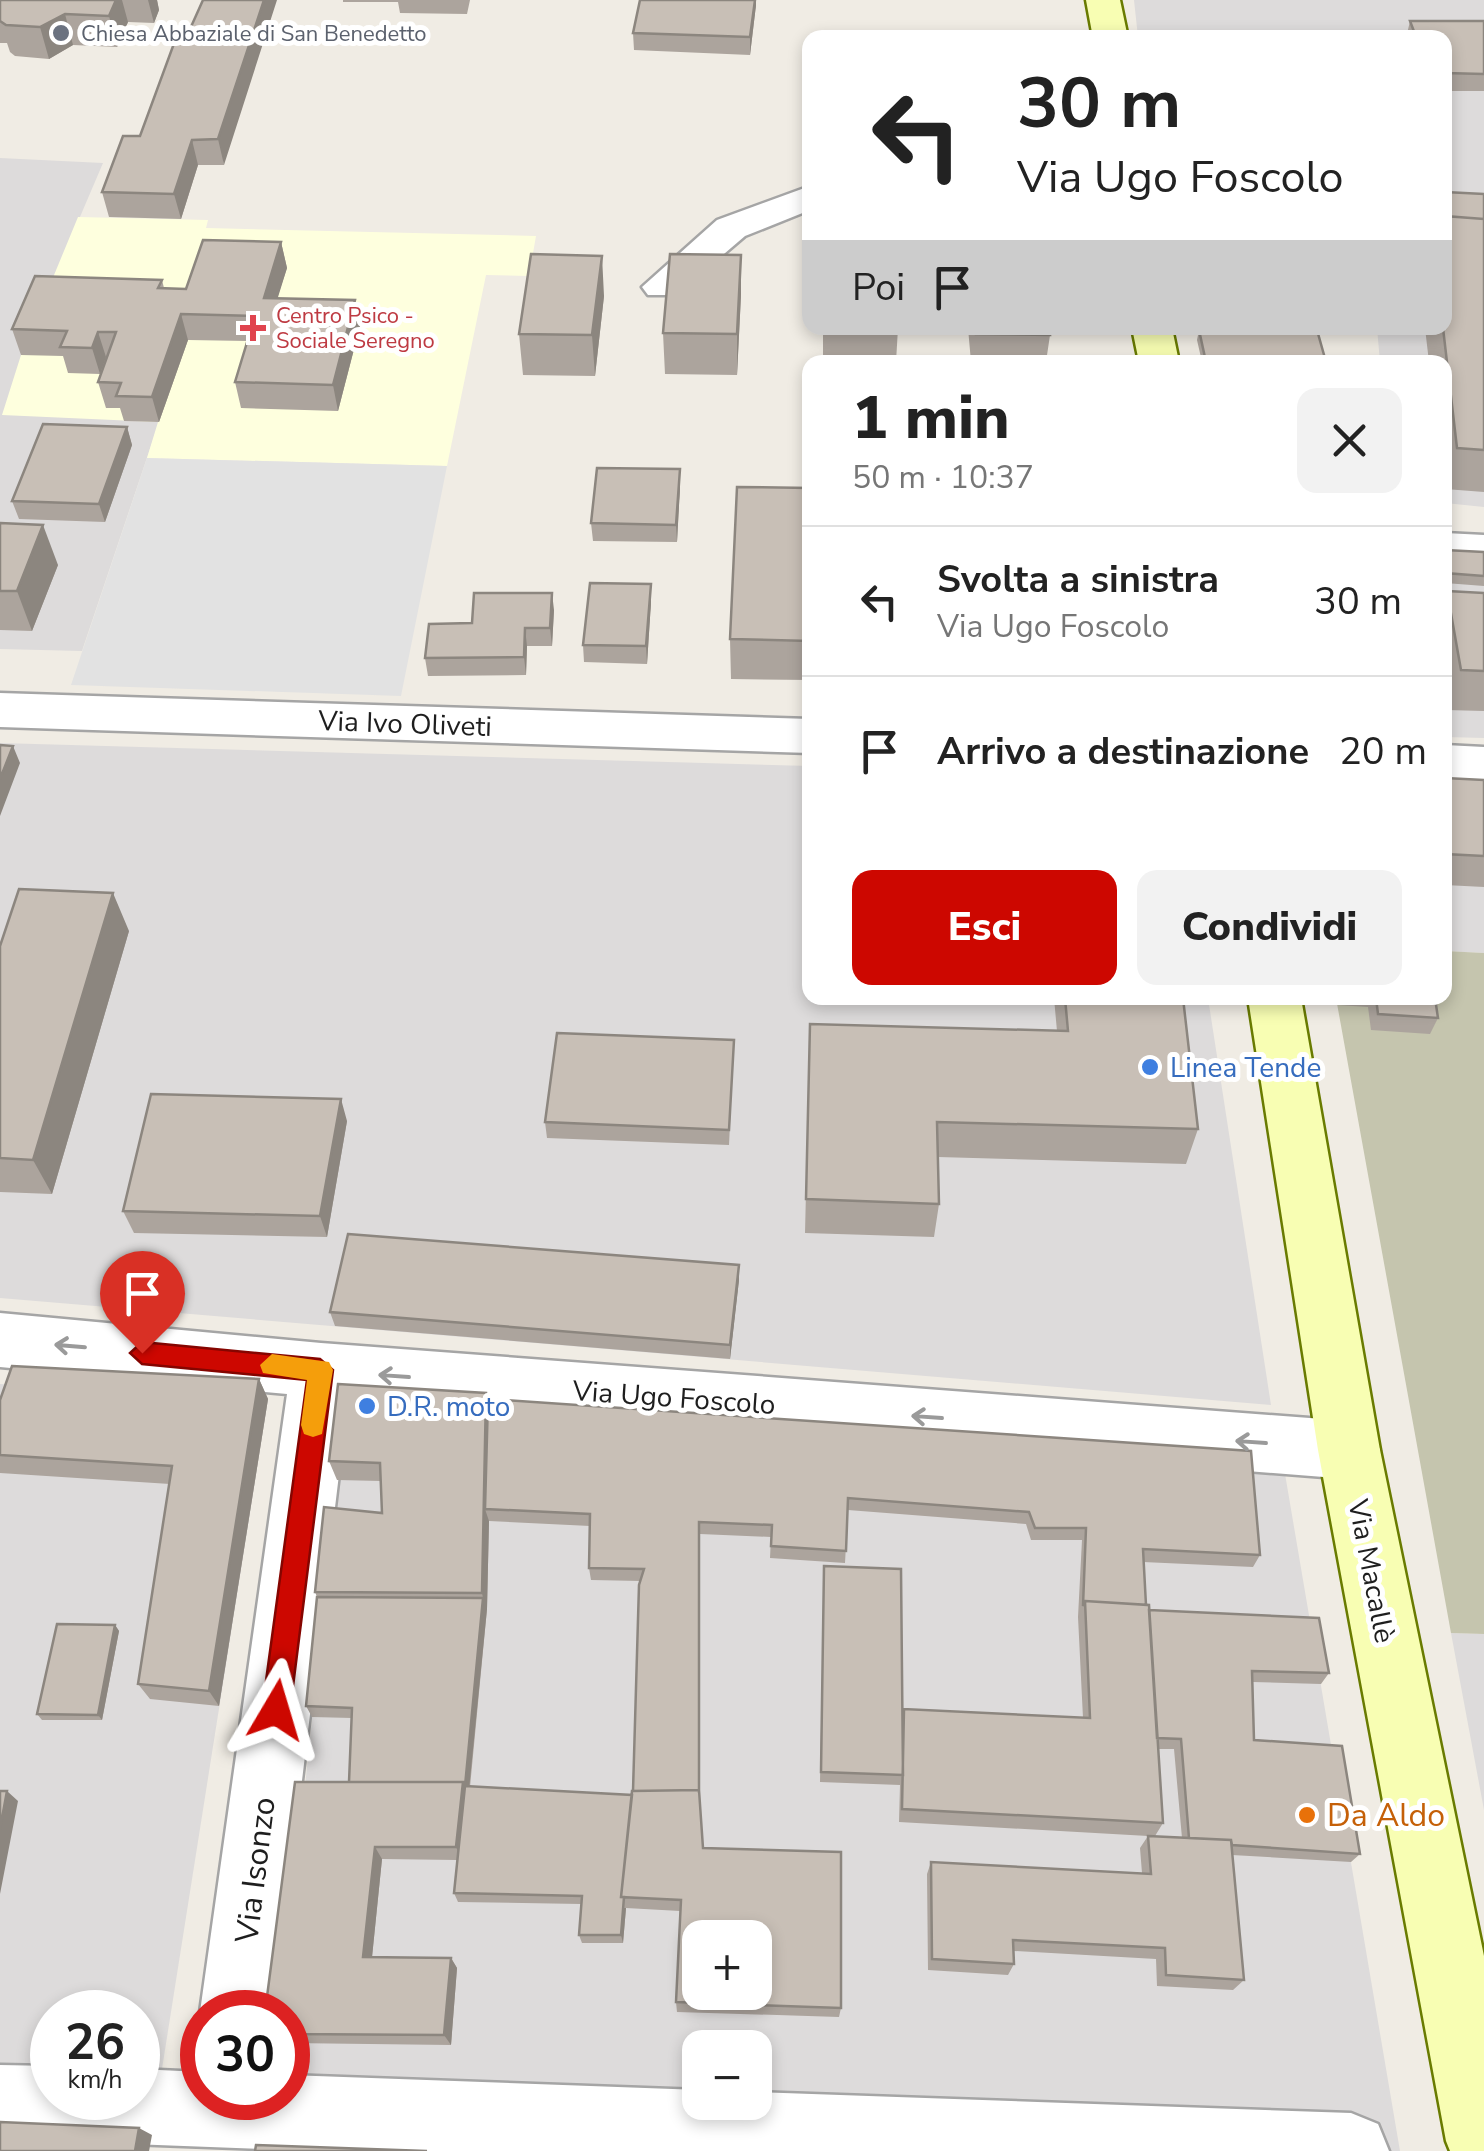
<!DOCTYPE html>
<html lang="it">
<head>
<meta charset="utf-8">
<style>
	:root { --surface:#fff; --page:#f2f2f2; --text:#222; --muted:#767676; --line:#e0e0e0; --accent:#cd0700 }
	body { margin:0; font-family:"Nunito Sans",sans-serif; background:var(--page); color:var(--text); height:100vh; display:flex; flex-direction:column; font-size:38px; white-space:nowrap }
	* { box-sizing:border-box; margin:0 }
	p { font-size:32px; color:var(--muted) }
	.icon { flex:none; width:55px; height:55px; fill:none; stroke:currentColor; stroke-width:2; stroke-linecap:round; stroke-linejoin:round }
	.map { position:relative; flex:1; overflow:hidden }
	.sheet { position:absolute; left:802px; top:355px; width:650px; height:650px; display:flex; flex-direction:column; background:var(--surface); border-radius:20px; box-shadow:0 5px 15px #0003 }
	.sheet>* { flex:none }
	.top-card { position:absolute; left:802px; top:30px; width:650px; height:305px; border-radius:20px; box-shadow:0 5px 15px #0003; background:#fff; color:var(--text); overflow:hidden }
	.buttons { position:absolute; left:682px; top:1920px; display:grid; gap:20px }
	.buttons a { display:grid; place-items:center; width:90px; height:90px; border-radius:20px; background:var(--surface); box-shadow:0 5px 15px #0003; font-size:50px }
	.speed { position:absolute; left:30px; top:1990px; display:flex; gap:20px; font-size:50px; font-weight:700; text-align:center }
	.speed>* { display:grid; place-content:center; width:130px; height:130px; border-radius:50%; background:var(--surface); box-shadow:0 5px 15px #0003; line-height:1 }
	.speed small { font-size:25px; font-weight:400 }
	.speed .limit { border:15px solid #d22; background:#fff; color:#111 }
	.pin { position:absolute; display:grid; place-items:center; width:85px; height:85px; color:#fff; margin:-102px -42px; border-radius:50% 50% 50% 0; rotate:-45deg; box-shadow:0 0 10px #0007 }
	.pin .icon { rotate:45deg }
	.me { position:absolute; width:110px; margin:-55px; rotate:7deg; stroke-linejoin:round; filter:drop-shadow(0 0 8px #0008) }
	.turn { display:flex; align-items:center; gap:35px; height:210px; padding:0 50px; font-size:45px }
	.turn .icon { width:130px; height:130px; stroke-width:2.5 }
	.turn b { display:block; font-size:70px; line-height:85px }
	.then { display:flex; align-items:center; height:95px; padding:0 50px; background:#0003; gap:20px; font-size:38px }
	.round { display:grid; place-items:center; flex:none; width:105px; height:105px; border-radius:20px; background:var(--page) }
	.overview { display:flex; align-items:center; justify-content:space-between; height:170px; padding:0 50px }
	h1 { font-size:60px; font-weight:800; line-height:75px }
	.button { display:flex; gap:20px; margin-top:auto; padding:20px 50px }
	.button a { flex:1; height:115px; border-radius:20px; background:var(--accent); color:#fff; font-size:40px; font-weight:800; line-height:115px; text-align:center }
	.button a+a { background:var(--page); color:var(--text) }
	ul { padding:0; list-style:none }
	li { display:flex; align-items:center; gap:30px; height:150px; padding:0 50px; border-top:2px solid var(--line) }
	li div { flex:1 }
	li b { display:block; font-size:38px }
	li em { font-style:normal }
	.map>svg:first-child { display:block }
</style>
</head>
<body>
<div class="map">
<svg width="1484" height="2151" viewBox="0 0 1484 2151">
	<rect width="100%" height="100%" fill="#f0ece4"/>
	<path fill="#dddbdb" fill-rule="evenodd" d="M 1134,0 L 1484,0 L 1484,507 L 1445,503 L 1445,362 L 1380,362 L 1377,328 L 1445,328 L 1445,38 L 1138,37 Z
		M 0,158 L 103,163 L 21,355 L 124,421 L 159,422 L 82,651 L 0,649 Z
		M 1445,559 L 1484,562 L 1484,738 L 1445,737 Z
		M 0,743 L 810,766 L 810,998 L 1208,998 L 1271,1405 L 0,1298 Z
		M 1445,809 L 1484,811 L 1484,953 L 1445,951 Z
		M 0,1384 L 268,1399 L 149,2151 L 0,2151 ZM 52,2012 L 138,2012 L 138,2098 L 52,2098 Z
		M 345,1403 L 1284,1468 L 1400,2151 L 263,2151 L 268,2098 L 288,2098 L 288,2012 L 304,1796 ZM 700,1938 L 755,1938 L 755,1992 L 700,1992 ZM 700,2048 L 755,2048 L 755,2102 L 700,2102 Z
		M 1451,1633 L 1484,1634 L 1484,1810 Z"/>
	<path fill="#feffde" d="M 78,217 L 208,220 L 206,228 L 536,236 L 529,276 L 486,275 L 447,466 L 147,458 L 158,422 L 2,415 L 21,355 Z"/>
	<path fill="#c5c5ae" d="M 1445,951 L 1484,953 L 1484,1634 L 1451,1633 L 1336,998 L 1445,998 Z"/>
	<path fill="#e2e2e2" d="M 147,458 L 447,466 L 401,696 L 71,685 Z"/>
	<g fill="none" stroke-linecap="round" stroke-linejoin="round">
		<g stroke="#a5a5a5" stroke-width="5">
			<path id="street" d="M 810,186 L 810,210 L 745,236 L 676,295 L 648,295 L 642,287 L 717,220 Z
				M 1445,533 L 1484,535 L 1484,565 L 1445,563 Z
				M 0,693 L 810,719 L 810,753 L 0,727 Z
				M 1445,745 L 1484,747 L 1484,783 L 1445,781 Z
				M 0,1313 L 321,1343 L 1349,1421 L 1371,1430 L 1380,1450 L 1371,1470 L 1349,1479 L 348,1400 L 274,2012 L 202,2012 L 202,2017 L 200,2012 L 287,1394 L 0,1367 Z
				M 0,2065 L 52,2066 L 52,2098 L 138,2098 L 138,2069 L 202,2072 L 202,2098 L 288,2098 L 288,2075 L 700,2090 L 700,2102 L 755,2102 L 755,2092 L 1351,2113 L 1378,2124 L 1389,2151 L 314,2151 L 0,2139 Z"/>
		</g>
		<g stroke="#697b00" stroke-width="5">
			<path id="secondary" d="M 1086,0 L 1120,0 L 1128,38 L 1093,38 Z
				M 1132,328 L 1172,328 L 1179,362 L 1139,362 Z
				M 1248,998 L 1301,998 L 1380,1450 L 1484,1956 L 1484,2151 L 1450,2151 L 1446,2141 L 1318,1450 Z"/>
		</g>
		<use href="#street" fill="#fff" fill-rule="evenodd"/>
		<use href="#secondary" fill="#f8feb3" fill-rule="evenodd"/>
	</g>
	<circle fill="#6eb470" cx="147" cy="1285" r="15"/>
	<path fill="#aca49d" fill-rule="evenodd" d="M 0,0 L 157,0 L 159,10 L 154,23 L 128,22 L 117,47 L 73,45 L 49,59 L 15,56 L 10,52 L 7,43 L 0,43 Z
		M 203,0 L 224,165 L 198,165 L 181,219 L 109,217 L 102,192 L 140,136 Z
		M 343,0 L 470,0 L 467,14 L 400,13 L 398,2 L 343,2 Z
		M 756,5 L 750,55 L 634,50 L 633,33 Z
		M 1410,21 L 1484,21 L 1484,91 L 1445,91 L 1445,38 L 1385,38 L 1386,34 L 1407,34 Z
		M 1484,194 L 1484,492 L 1445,489 L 1445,362 L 1429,362 L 1425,328 L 1445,328 Z
		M 281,242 L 287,268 L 277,298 L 360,326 L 338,411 L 241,408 L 235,382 L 248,341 L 188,340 L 159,422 L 124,421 L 120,408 L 106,408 L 98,382 L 107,357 L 100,374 L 68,373 L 63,356 L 21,355 L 12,329 L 162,280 L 164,288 L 186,289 Z
		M 741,295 L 737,375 L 665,374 L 663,333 Z
		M 604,296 L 595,376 L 523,375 L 519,334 Z
		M 823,328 L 898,328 L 896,362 L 823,362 Z
		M 968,328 L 1049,328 L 1050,335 L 1046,362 L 971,362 Z
		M 1199,330 L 1326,362 L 1202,362 L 1197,340 Z
		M 127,427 L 132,445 L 105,522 L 19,519 L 12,501 Z
		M 680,487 L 677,542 L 593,541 L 591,523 Z
		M 810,488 L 810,680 L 731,679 L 730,639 Z
		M 0,523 L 58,565 L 32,631 L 0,630 Z
		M 1445,550 L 1484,552 L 1484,586 L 1445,583 Z
		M 1447,591 L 1484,593 L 1484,711 L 1446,710 L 1445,596 Z
		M 651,602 L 647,664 L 584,662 L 583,645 Z
		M 554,610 L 552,646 L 527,646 L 526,675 L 428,676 L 425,658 L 472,623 Z
		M 1445,778 L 1484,780 L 1484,887 L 1445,885 Z
		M 129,931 L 52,1194 L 0,1192 L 0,946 Z
		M 1054,998 L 1183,998 L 1198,1129 L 1186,1164 L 938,1157 L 939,1204 L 934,1237 L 805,1233 L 810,1024 L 1057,1031 Z
		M 1336,998 L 1435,998 L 1438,1018 L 1430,1034 L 1371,1030 L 1368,1007 L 1337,1005 Z
		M 734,1040 L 729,1145 L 547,1138 L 545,1122 Z
		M 347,1121 L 327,1237 L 134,1233 L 123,1211 Z
		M 739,1280 L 730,1359 L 335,1326 L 330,1312 Z
		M 259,1379 L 268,1399 L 219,1706 L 150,1699 L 138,1684 L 170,1484 L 0,1473 L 0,1400 Z
		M 488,1399 L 1260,1555 L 1253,1567 L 1143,1562 L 1146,1605 L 1149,1610 L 1329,1673 L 1321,1684 L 1253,1682 L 1254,1740 L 1360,1854 L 1351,1862 L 1232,1855 L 1244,1980 L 1233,1990 L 1157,1986 L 1156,1959 L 1014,1951 L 1014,1964 L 1008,1975 L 928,1970 L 927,1874 L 931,1862 L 1142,1873 L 1140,1848 L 1148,1836 L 899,1822 L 900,1785 L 820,1782 L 824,1566 L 902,1715 L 1083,1718 L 1078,1617 L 1082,1540 L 1031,1540 L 1026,1524 L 848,1510 L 845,1563 L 770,1558 L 771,1537 L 700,1534 L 699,1801 L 703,1848 L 841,2008 L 839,2017 L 677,2012 L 676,2002 L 680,1911 L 626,1908 L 623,1943 L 582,1943 L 579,1935 L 581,1904 L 458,1902 L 454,1893 L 457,1860 L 382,1859 L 372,1957 L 451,1958 L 457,1968 L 451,2045 L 288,2043 L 288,2012 L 349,1782 L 352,1718 L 312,1717 L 306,1706 L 317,1597 L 315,1592 L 382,1513 L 381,1481 L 337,1480 L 329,1461 ZM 489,1521 L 590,1526 L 589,1568 L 591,1580 L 641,1581 L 632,1795 L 470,1787 L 487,1609 ZM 1158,1749 L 1174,1749 L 1182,1838 L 1155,1836 L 1163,1823 Z
		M 115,1625 L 119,1631 L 102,1720 L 42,1720 L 37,1714 Z"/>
	<path fill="#8c867f" d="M 116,0 L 122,0 L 128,22 L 117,47 L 109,16 Z
		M 148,0 L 157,0 L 159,10 L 154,23 Z
		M 264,0 L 277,0 L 224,165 L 218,139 Z
		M 755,0 L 756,0 L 756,5 L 750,55 L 750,37 Z
		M 65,14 L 73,45 L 49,59 L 40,27 Z
		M 192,140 L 198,165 L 181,219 L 174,194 Z
		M 281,242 L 287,268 L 270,323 L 264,298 Z
		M 741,255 L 741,295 L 737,375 L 737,334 Z
		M 602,256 L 604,296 L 595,376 L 592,335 Z
		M 355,300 L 360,326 L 338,411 L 333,385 Z
		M 181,314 L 188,340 L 159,422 L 152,397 Z
		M 98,332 L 106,357 L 100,374 L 92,348 Z
		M 127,427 L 132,445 L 105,522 L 99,504 Z
		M 680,469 L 680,487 L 677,542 L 676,525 Z
		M 43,525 L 58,565 L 32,631 L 17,591 Z
		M 651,584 L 651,602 L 647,664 L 646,646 Z
		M 552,593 L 554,610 L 552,646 L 550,628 Z
		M 525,628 L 527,646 L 526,675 L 524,657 Z
		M 13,746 L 20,763 L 0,816 L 0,779 Z
		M 113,893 L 129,931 L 52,1194 L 33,1160 Z
		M 341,1099 L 347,1121 L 327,1237 L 320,1216 Z
		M 739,1265 L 739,1280 L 730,1359 L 730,1345 Z
		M 259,1379 L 268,1399 L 219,1706 L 209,1691 Z
		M 486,1393 L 491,1412 L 485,1509 L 489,1521 L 487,1609 L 462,1860 L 456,1847 L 483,1598 L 482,1593 Z
		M 115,1625 L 119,1631 L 102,1720 L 98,1715 Z
		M 7,1791 L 18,1801 L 0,1894 L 0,1829 Z
		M 375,1847 L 382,1859 L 371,1967 L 363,1957 Z
		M 623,1908 L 626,1908 L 623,1943 L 621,1935 Z
		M 451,1958 L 457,1968 L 451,2045 L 444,2035 Z
		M 139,2128 L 152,2135 L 149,2151 L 135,2151 Z"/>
	<path fill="#c8bfb6" stroke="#8c867f" stroke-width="2.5" fill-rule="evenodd" d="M 0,0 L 116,0 L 109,16 L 65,14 L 40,27 L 6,25 L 0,21 Z
		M 203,0 L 264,0 L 218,139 L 192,140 L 174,194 L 102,192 L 123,136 L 140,136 L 176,38 L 186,38 Z
		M 640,0 L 755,0 L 750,37 L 633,33 Z
		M 1410,21 L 1484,21 L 1484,74 L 1445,73 L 1445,38 L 1387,38 L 1386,34 L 1415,34 Z
		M 1445,192 L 1484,194 L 1484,219 L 1445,216 Z
		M 1445,216 L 1484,219 L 1484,450 L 1457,448 L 1443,328 L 1445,328 Z
		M 203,240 L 281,242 L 264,298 L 355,300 L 333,385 L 235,382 L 255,316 L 181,314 L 152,397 L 116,396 L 121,383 L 98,382 L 116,332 L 98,332 L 92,348 L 60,347 L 67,331 L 12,329 L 35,276 L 162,280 L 158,288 L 186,289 Z
		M 531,254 L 602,256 L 592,335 L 519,334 Z
		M 670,254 L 741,255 L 737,334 L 663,333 Z
		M 824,328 L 898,328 L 898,333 L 824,332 Z
		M 976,328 L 1049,328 L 1050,335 L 976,334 Z
		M 1199,330 L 1317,330 L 1326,362 L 1206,362 Z
		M 43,424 L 127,427 L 99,504 L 12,501 Z
		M 597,468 L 680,469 L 676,525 L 591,523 Z
		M 737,487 L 810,488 L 810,641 L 730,639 Z
		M 0,523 L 43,525 L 17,591 L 0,591 Z
		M 1445,550 L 1484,552 L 1484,576 L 1445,573 Z
		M 590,583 L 651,584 L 646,646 L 583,645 Z
		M 1447,591 L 1484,593 L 1484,671 L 1461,670 Z
		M 474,593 L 552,593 L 550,628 L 525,628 L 524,657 L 425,658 L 429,624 L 472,623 Z
		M 0,745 L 13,746 L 0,779 Z
		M 1445,778 L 1484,780 L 1484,856 L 1445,854 Z
		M 19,889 L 113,893 L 33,1160 L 0,1158 L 0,946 Z
		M 1065,998 L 1183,998 L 1198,1129 L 937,1122 L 939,1204 L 806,1199 L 810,1024 L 1068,1031 Z
		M 1376,998 L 1435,998 L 1438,1018 L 1378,1014 Z
		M 557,1033 L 734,1040 L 729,1130 L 545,1122 Z
		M 151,1094 L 341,1099 L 320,1216 L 123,1211 Z
		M 348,1234 L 739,1265 L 730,1345 L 330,1312 Z
		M 12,1366 L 259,1379 L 209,1691 L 138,1684 L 172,1466 L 0,1455 L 0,1400 Z
		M 338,1384 L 486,1393 L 482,1593 L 315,1592 L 324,1507 L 382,1513 L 380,1463 L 329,1461 Z
		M 488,1399 L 1251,1451 L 1260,1555 L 1143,1549 L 1146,1605 L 1085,1601 L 1083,1606 L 1086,1528 L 1035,1528 L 1029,1512 L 848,1498 L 846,1551 L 771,1546 L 772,1525 L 699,1522 L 699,1793 L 699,1790 L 633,1791 L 639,1585 L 644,1569 L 589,1568 L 590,1514 L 485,1509 Z
		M 824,1566 L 901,1569 L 903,1775 L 821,1772 Z
		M 317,1597 L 483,1598 L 465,1786 L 463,1782 L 349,1782 L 352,1708 L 306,1706 Z
		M 1085,1601 L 1149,1605 L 1163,1823 L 902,1809 L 904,1709 L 1090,1718 Z
		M 1149,1610 L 1319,1618 L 1329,1673 L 1252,1671 L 1254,1740 L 1342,1746 L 1360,1854 L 1232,1845 L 1231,1840 L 1189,1838 L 1181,1739 L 1157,1738 Z
		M 57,1624 L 115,1625 L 98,1715 L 37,1714 Z
		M 295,1782 L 463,1782 L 456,1847 L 375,1847 L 363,1957 L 451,1958 L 444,2035 L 288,2034 L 288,2012 L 265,2012 Z
		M 465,1786 L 632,1795 L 621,1897 L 624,1897 L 621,1935 L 579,1935 L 582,1896 L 454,1893 Z
		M 699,1790 L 703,1848 L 841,1852 L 841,2008 L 676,2002 L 681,1900 L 621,1897 L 632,1791 ZM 700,1938 L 755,1938 L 755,1992 L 700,1992 Z
		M 0,1791 L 7,1791 L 0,1829 Z
		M 1148,1836 L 1231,1840 L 1244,1980 L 1166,1975 L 1165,1948 L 1013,1940 L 1014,1964 L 932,1959 L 931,1862 L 1151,1874 Z
		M 0,2122 L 139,2128 L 135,2151 L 0,2151 Z
		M 256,2145 L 427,2151 L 255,2151 Z"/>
	<defs><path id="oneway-shaft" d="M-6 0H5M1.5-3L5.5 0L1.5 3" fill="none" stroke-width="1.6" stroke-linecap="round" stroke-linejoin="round" transform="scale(2.5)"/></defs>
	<g stroke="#9a9a9a">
		<use href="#oneway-shaft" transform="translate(70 1346) rotate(-175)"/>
		<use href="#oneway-shaft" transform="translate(394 1376) rotate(-176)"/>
		<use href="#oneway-shaft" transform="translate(927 1417) rotate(-176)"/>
		<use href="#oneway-shaft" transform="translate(1251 1442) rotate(-176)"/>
	</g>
	<path fill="#cd0700" stroke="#850500" stroke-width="2.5" d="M 142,1342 L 320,1359 L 333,1370 L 290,1710 L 286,1720 L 276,1724 L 266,1720 L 262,1710 L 307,1380 L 142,1364 L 130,1353 Z"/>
	<path fill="#f59e0b" d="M 272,1354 L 329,1362 L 333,1370 L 322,1434 L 313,1437 L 304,1434 L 301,1425 L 307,1380 L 263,1373 L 260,1365 Z"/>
	<circle fill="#6b7280" stroke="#fff" stroke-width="4" cx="61" cy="33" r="10"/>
	<path fill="#e0444e" stroke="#fff" stroke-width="4" d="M248 313h10v10h10v10h-10v10h-10v-10h-10v-10h10z"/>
	<g fill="#3f7fe0" stroke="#fff" stroke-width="4">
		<circle cx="1150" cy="1067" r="10"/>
		<circle cx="367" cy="1406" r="10"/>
	</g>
	<circle fill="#e8710a" stroke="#fff" stroke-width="4" cx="1307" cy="1815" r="10"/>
	<g text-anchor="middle" stroke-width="10" stroke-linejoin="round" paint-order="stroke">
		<g font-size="22" fill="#5b616d" stroke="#fff" text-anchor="start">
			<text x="81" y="41">Chiesa Abbaziale di San Benedetto</text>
		</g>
		<g font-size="22" fill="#be3a42" stroke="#fff" text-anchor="start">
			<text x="276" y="323">Centro Psico -<tspan x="276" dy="25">Sociale Seregno</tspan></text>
		</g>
		<g font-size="28" fill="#1e1e1e" stroke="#fff">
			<text transform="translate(405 723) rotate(2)" y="10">Via Ivo Oliveti</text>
			<text transform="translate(674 1397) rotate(4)" y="10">Via Ugo Foscolo</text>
			<text transform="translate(1372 1571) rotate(79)" y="10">Via Macallè</text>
		</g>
		<g font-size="28" fill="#366cbe" stroke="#fff" text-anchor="start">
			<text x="1170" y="1077">Linea Tende</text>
			<text x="387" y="1416">D.R. moto</text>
		</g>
		<g font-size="32" fill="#c56008" stroke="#fff" text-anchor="start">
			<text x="1327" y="1826">Da Aldo</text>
		</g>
		<g font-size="32" fill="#1e1e1e" stroke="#fff">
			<text transform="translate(255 1870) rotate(-83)" y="11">Via Isonzo</text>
		</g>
	</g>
</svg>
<div class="buttons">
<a>+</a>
<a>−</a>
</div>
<div class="speed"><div>26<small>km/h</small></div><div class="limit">30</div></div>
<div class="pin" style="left:142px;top:1353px;background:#d93025"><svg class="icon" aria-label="arrive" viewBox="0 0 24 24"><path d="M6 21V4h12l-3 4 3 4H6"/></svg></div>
<svg class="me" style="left:276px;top:1710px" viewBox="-20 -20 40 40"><path d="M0-17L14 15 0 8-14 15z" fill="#cd0700" stroke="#fff" stroke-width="4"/></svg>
<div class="top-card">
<div class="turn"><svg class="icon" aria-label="left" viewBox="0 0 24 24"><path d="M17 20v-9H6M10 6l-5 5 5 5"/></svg><div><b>30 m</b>Via Ugo Foscolo</div></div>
<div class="then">Poi<svg class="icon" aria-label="arrive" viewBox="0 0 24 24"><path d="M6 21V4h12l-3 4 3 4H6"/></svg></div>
</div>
<section class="sheet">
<div class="overview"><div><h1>1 min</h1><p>50 m · 10:37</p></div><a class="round"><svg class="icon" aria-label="close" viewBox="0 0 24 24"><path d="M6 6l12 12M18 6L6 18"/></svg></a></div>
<ul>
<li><svg class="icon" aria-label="left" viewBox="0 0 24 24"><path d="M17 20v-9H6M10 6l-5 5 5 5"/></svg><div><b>Svolta a sinistra</b><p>Via Ugo Foscolo</p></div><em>30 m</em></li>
<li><svg class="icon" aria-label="arrive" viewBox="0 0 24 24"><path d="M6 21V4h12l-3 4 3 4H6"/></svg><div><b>Arrivo a destinazione</b></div><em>20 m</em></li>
</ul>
<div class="button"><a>Esci</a><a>Condividi</a></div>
</section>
</div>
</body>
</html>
